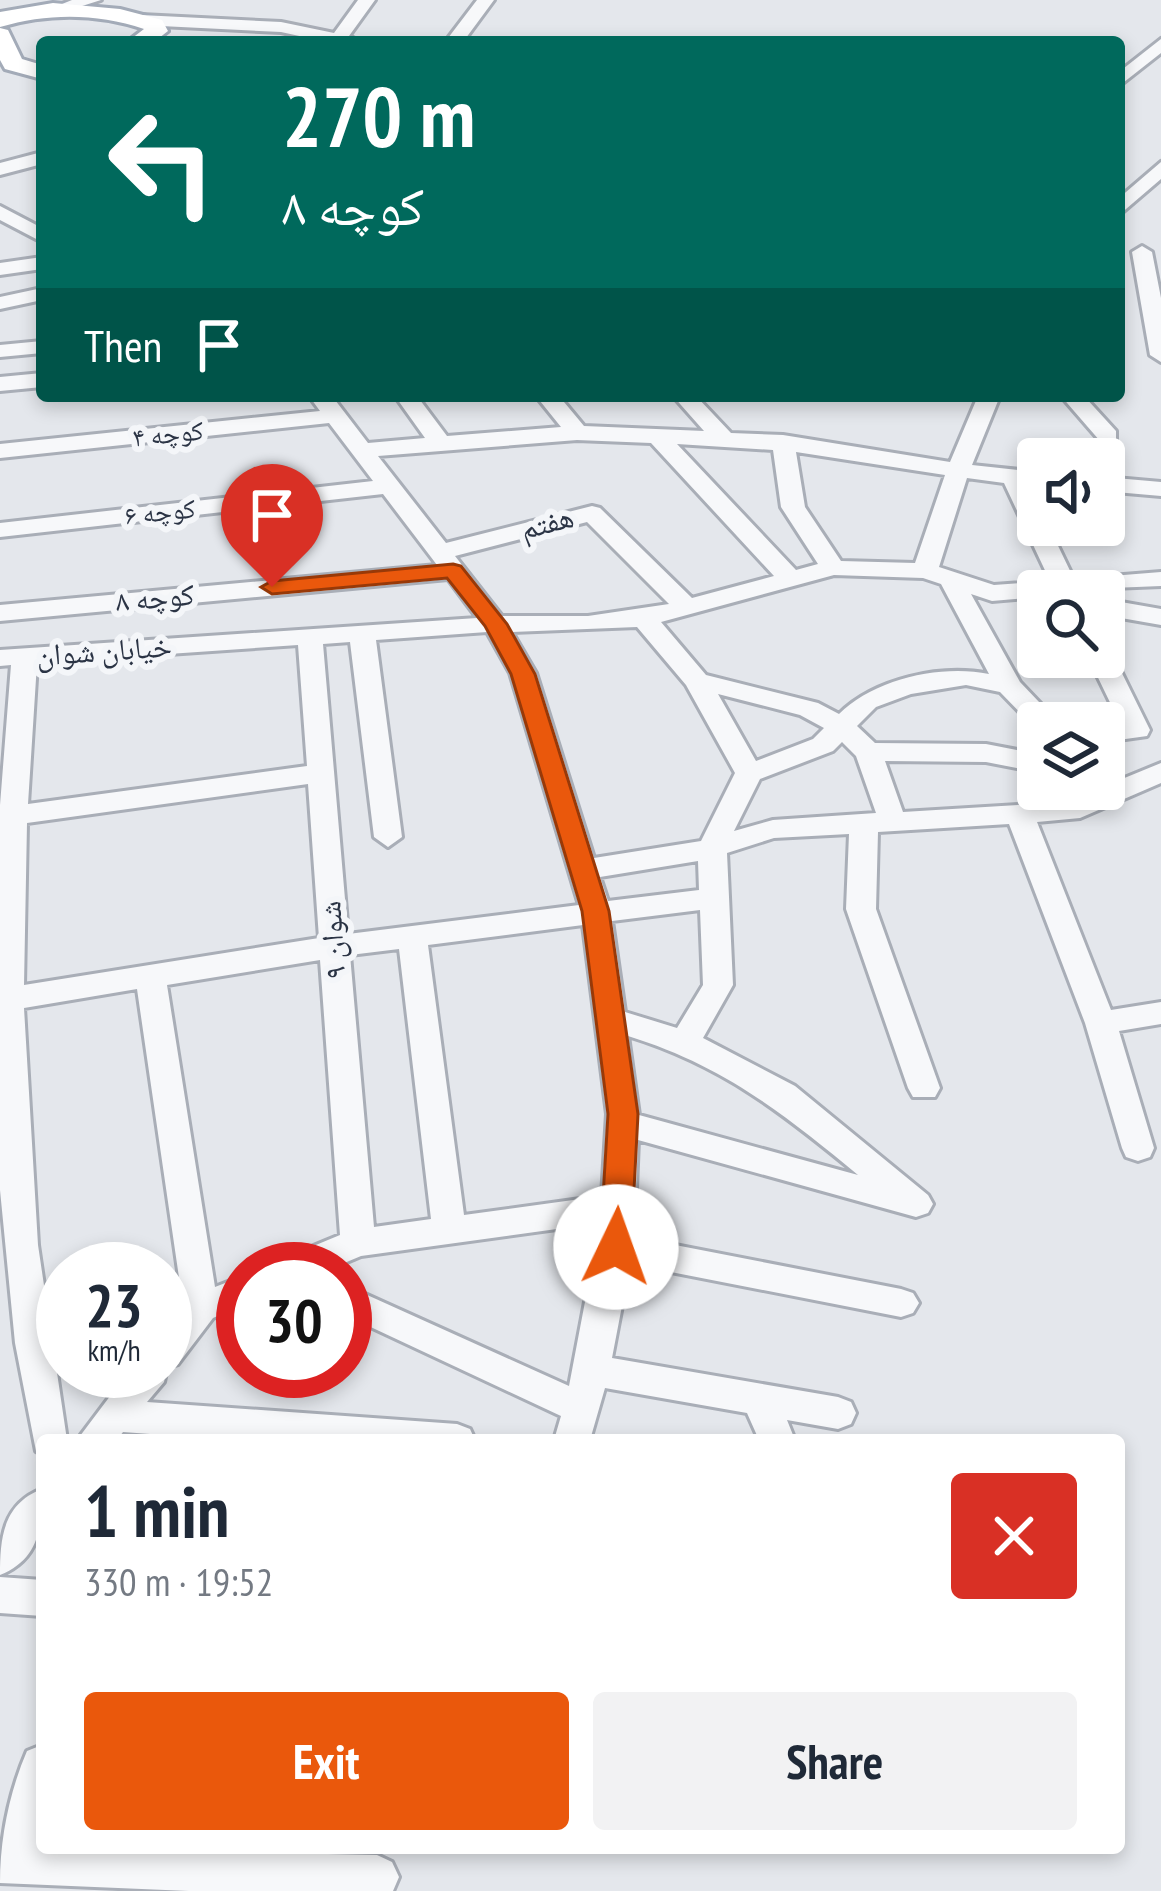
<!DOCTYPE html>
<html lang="en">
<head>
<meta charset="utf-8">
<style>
	:root { --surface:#fff; --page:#f2f2f3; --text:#1f2937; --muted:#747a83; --accent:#ea580c }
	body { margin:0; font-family:"PT Sans Narrow","Noto Naskh Arabic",sans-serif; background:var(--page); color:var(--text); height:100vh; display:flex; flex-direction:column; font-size:45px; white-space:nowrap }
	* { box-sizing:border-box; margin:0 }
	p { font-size:39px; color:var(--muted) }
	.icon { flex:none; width:66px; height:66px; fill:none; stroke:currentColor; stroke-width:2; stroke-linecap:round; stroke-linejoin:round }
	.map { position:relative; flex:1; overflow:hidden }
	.side { position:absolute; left:36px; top:1434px; width:1089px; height:420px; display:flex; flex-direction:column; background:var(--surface); border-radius:12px; box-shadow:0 6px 18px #0003 }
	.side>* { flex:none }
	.banner { position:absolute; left:36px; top:36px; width:1089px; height:366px; border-radius:12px; box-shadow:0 6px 18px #0003; background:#00695c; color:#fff; overflow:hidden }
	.controls { position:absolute; left:1017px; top:438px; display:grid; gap:24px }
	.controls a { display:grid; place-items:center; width:108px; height:108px; border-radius:12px; background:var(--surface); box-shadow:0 6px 18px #0003; font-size:60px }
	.speed { position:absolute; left:36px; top:1242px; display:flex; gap:24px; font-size:60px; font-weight:700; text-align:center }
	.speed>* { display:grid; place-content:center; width:156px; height:156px; border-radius:50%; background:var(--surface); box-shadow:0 6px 18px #0003; line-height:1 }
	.speed small { font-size:30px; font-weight:400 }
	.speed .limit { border:18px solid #d22; background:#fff; color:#111 }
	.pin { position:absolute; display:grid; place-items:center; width:102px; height:102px; color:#fff; margin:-123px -51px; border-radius:50% 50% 50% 0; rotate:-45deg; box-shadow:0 0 12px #0007 }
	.pin .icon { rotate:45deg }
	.me { position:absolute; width:132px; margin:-66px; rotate:3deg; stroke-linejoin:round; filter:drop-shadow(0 0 9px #0008) }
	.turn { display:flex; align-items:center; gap:42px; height:252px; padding:0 48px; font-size:54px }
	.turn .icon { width:156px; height:156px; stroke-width:2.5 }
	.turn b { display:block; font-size:84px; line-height:102px }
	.then { display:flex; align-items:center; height:114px; padding:0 48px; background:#0003; gap:24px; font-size:45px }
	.round { display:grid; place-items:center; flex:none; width:126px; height:126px; border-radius:12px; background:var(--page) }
	.headline { display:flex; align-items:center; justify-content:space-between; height:204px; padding:0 48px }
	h1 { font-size:72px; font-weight:800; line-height:90px }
	.button { display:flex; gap:24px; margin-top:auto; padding:24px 48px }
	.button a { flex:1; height:138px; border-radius:12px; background:var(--accent); color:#fff; font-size:48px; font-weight:800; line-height:138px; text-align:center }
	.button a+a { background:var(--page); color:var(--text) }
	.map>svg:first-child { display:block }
</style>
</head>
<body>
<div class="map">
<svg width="1161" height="1891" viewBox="0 0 1161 1891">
	<rect width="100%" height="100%" fill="#e4e7ec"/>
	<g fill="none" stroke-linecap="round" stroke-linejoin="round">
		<g stroke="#a9aeb7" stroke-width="6">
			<path id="minor" d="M 72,0 L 101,0 L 60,13 L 52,8 Z
				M 358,0 L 375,0 L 349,36 L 360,42 L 327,42 L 281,32 L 141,25 L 132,20 L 141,15 L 281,22 L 334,33 Z
				M 477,0 L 494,0 L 463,42 L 445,42 Z
				M 1161,39 L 1161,53 L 1119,86 L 1119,72 Z
				M 42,152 L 42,164 L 0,175 L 0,163 Z
				M 1161,162 L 1161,179 L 1119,215 L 1119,198 Z
				M 0,206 L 42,228 L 42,242 L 0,220 Z
				M 1142,246 L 1152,252 L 1161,298 L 1161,362 L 1150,355 L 1132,252 Z
				M 42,257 L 42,269 L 0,275 L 0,263 Z
				M 42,288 L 42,300 L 0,309 L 0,297 Z
				M 42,341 L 42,353 L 0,357 L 0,345 Z
				M 42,373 L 42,387 L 0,391 L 0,377 Z
				M 309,396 L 332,396 L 368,443 L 425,438 L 395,396 L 417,396 L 447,436 L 561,427 L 536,396 L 559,396 L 584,426 L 704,431 L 673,396 L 696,396 L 731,433 L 783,435 L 950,462 L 978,396 L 1000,396 L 972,465 L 1038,472 L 1038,486 L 1029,485 L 1038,505 L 1038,525 L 1048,525 L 1074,579 L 1161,572 L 1161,586 L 1038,591 L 1038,597 L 992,601 L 971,594 L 1020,682 L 1059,723 L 1038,723 L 1036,729 L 1000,692 L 966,685 L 911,694 L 876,707 L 857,726 L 875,743 L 986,744 L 1038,754 L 1038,772 L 986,762 L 885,761 L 903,812 L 1066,802 L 1161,763 L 1161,783 L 1080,818 L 1037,822 L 1111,1010 L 1161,1002 L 1161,1024 L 1119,1031 L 1154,1148 L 1150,1157 L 1138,1161 L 1126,1157 L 1122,1148 L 1085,1023 L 1009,824 L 878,832 L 876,909 L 940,1088 L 935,1097 L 913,1097 L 908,1088 L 846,909 L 849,834 L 774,838 L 727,853 L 733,985 L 703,1038 L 795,1086 L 928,1195 L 933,1204 L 928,1213 L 916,1217 L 638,1140 L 634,1237 L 901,1289 L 913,1293 L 919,1303 L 913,1313 L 901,1317 L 630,1264 L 612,1358 L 838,1397 L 851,1402 L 856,1413 L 851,1424 L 838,1429 L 787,1420 L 795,1440 L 759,1440 L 747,1413 L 605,1388 L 590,1440 L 554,1440 L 561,1416 L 345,1315 L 345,1285 L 569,1386 L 600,1223 L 361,1256 L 330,1269 L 277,1269 L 282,1259 L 340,1235 L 320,960 L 167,985 L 215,1287 L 243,1276 L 243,1305 L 213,1318 L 178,1364 L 167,1367 L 164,1382 L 147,1402 L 457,1424 L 470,1429 L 475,1440 L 231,1440 L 123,1432 L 117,1440 L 77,1440 L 129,1371 L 165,1371 L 165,1327 L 183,1305 L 137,989 L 24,1008 L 38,1245 L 67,1440 L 42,1440 L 42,1454 L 36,1451 L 15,1343 L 0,1190 L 0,805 L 11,665 L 0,666 L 0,650 L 477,618 L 448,579 L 0,621 L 0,605 L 437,565 L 383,494 L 0,537 L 0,523 L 373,481 L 329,423 L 0,458 L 0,444 L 320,411 ZM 577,440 L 651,443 L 774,576 L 692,598 L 600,508 L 592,506 L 446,543 L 378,456 ZM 677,444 L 773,450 L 781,507 L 818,564 L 796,570 ZM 796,452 L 945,475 L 915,563 L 841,561 L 805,507 ZM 967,478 L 1004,483 L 1050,581 L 994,585 L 939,567 ZM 587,522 L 669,604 L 588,616 L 502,616 L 455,556 ZM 834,575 L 923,578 L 941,584 L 989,674 C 941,664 874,679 839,714 L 818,703 L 706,675 L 661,622 ZM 637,627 L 686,685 L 735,773 L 701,841 L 594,858 L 536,673 L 512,632 ZM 487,632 L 510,673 L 579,905 L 348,934 L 323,644 L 350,642 L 374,837 L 388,847 L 402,837 L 376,640 ZM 298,645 L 307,766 L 28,804 L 37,663 ZM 718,694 L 800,715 L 824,728 L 813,739 L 756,761 ZM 842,742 L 856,756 L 876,813 L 773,820 L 734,831 L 760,779 L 833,751 ZM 308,784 L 319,938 L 24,985 L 27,823 ZM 698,861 L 699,890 L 608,901 L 600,877 ZM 700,910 L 703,985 L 677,1028 L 625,1012 L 612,921 ZM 583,925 L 607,1114 L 602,1196 L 464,1215 L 428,945 ZM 399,949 L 431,1219 L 374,1227 L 350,955 ZM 628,1036 C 722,1065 783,1113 858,1175 L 639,1115 Z
				M 1061,396 L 1084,396 L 1116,431 L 1116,441 L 1100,441 Z
				M 1104,477 L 1161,482 L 1161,496 L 1104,491 Z
				M 1104,599 L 1161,609 L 1161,625 L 1104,615 Z
				M 1104,650 L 1114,657 L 1150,730 L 1147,736 L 1104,742 L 1104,724 L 1120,723 L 1088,657 L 1104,657 Z
				M 42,1489 C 42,1526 40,1559 0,1575 C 0,1538 3,1504 42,1489 Z
				M 0,1577 L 42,1580 L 42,1616 L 0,1613 Z
				M 42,1745 L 42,1848 L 377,1855 L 392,1862 L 399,1877 L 393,1891 L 189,1891 L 0,1883 C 0,1839 9,1793 27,1751 Z"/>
		</g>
		<g stroke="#a3abb8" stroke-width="6">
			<path id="major" d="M 53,3 L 120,9 L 162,20 L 168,31 L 154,42 L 127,42 L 144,29 C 96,13 48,13 0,27 L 0,12 Z
				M 0,28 L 8,30 L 22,59 L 42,65 L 42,79 L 5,69 L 0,60 Z"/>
		</g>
		<use href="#minor" fill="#f7f8fa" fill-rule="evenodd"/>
		<use href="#major" fill="#fff" fill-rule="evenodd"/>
	</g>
	<path fill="#ea580c" stroke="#983908" stroke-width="3" d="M 453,564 L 461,566 L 507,624 L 535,674 L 609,911 L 638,1114 L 631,1247 L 627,1256 L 616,1260 L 605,1256 L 600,1247 L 608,1114 L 582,911 L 511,674 L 485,626 L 447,578 L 272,594 L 261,587 L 272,581 Z"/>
	<g text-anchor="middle" stroke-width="12" stroke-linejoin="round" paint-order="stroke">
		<g font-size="27" fill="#2b3445" stroke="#f4f6f9">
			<text transform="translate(168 434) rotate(-6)" y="9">کوچه ۴</text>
			<text transform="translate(160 512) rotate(-6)" y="9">کوچه ۶</text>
		</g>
		<g font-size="30" fill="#2b3445" stroke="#f4f6f9">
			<text transform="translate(547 523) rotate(-15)" y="10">هفتم</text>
			<text transform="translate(155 598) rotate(-5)" y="10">کوچه ۸</text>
			<text transform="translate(104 651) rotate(-4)" y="10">خیابان شوان</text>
			<text transform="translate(333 940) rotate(-94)" y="10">شوان ۹</text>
		</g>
	</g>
</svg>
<div class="controls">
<a><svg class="icon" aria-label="sound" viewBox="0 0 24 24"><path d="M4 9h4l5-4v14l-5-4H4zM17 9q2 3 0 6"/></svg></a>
<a><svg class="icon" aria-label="search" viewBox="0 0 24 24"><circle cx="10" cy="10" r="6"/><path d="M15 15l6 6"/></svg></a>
<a><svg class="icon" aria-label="layers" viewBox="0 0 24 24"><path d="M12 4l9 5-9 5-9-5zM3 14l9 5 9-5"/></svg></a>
</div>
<div class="speed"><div>23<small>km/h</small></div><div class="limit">30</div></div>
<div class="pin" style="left:272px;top:587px;background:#d93025"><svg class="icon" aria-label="arrive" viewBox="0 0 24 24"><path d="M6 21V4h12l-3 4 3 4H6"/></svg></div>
<svg class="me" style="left:616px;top:1247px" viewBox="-20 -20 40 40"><circle r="19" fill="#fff"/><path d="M0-13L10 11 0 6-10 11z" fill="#ea580c"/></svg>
<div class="banner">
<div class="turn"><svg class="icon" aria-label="left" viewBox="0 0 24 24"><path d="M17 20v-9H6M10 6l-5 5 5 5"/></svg><div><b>270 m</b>کوچه ۸</div></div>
<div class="then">Then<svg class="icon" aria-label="arrive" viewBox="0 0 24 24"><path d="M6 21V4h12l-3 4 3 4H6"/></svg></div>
</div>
<section class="side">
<div class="headline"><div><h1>1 min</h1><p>330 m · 19:52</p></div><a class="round" style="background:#d93025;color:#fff"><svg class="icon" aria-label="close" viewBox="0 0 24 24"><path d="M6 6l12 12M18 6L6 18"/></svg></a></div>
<div class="button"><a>Exit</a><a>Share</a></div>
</section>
</div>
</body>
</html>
